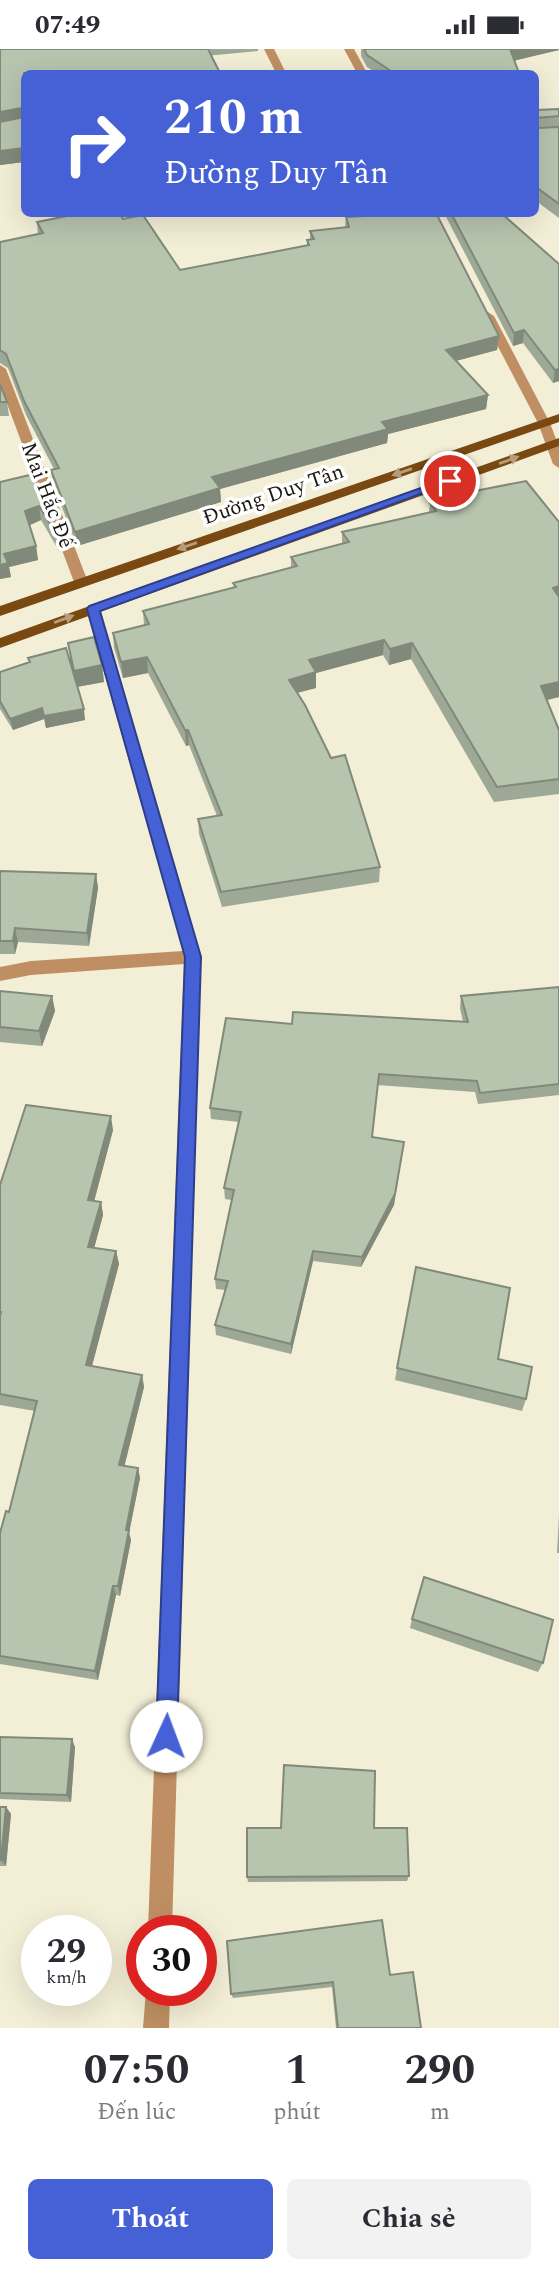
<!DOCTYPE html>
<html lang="vi">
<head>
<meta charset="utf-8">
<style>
	:root { --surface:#fff; --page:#f2f2f3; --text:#2b2b33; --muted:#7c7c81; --accent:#4561d5 }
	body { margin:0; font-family:Spectral,serif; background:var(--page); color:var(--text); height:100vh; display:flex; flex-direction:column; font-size:26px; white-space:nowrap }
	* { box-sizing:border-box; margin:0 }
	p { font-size:23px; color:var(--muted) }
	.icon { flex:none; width:38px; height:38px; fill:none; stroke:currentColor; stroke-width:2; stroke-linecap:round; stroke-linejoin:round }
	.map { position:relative; height:1979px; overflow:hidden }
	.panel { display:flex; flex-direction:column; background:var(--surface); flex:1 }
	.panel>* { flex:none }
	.guide { position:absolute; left:21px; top:21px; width:518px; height:147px; border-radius:10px; box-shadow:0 7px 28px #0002; background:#4561d5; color:#fff; overflow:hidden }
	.speed { position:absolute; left:21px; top:1866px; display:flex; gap:14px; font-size:35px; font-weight:700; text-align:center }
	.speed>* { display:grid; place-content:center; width:91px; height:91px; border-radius:50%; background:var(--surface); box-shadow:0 7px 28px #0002; line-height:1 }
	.speed small { font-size:18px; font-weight:400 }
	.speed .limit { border:10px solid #d22; background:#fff; color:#111 }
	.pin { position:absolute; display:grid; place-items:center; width:60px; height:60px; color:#fff; margin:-30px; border:4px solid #fff; border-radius:50%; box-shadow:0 2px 7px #0007 }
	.me { position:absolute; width:77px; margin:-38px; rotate:2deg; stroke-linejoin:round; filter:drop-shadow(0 0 5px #0008) }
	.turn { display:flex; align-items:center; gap:24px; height:147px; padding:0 28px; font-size:32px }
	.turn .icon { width:91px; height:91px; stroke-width:2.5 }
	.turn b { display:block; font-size:49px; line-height:60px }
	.eta { display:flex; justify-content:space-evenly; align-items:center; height:119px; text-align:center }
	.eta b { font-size:42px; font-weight:700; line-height:49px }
	.primary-button { display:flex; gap:14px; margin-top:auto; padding:14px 28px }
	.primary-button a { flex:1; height:80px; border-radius:10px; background:var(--accent); color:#fff; font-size:28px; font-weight:700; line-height:80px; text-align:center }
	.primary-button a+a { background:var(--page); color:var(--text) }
	.status { display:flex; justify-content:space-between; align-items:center; height:49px; padding:0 35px; background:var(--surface); direction:ltr }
	.status svg { height:19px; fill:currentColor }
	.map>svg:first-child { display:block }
</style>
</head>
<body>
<div class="status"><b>07:49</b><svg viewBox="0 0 49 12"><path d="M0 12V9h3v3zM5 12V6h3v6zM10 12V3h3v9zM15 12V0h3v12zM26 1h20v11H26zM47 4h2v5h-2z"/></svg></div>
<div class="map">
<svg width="559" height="1979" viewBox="0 0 559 1979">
	<rect width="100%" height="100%" fill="#f3eed6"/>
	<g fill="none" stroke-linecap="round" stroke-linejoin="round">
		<path fill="#bf8f63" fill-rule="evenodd" d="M 264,0 L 274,0 L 286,24 L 276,24 Z
			M 344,0 L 354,0 L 367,24 L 357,24 Z
			M 488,263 L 494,267 L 550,374 L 559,398 L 559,419 L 553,415 L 538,374 L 482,267 Z
			M 0,316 L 6,320 L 88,533 L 86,536 L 76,536 L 74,533 L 0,336 Z
			M 93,555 L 100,560 L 201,908 L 172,1881 L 148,1881 L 184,915 L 31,926 L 0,932 L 0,918 L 31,912 L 183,902 L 86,560 Z
			M 146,1941 L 170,1941 L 169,1979 L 143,1979 Z"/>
		<path fill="#7a4911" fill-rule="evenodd" d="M 559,365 L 559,373 L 0,567 L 0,557 Z
			M 559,389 L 559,397 L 0,599 L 0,589 Z"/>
	</g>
	<path fill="#9da996" d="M 0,0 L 258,0 L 258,2 L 24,24 L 24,113 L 0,116 Z
		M 361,0 L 559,0 L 559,1 L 514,11 L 519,24 L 376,24 L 367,18 L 361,7 Z
		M 559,60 L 559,169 L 536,152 L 536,61 Z
		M 358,164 L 436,164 L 499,287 L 497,301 L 456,312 L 488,346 L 486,360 L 388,385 L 387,394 L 220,440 L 221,453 L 77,497 L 53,435 L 51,421 L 54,420 L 26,366 L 8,319 L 0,314 L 0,193 L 38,186 L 37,173 L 123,170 L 180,221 L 307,196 L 307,191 L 310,190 L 310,182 L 345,178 L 346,168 L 357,167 Z
		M 444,164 L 501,164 L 559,332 L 553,334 L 523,294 L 513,297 Z
		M 0,335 L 7,353 L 9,367 L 0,367 Z
		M 34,425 L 58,488 L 59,502 L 41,471 L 29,476 L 36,497 L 38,511 L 9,518 L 11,528 L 0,530 L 0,433 Z
		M 454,446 L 559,473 L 559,648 L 547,651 L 559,681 L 559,745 L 494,753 L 411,610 L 389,616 L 383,606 L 316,624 L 316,639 L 297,644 L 380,818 L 379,833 L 222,858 L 199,785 L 198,770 L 217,767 L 189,696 L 186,697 L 148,624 L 123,629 L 114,599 L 113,584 L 144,576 L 143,562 L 234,539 L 233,534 L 291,518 L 291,508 L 342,494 L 342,483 L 429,463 L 430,454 L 454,449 Z
		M 68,594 L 102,616 L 104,633 L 77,638 L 85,671 L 46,679 L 44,670 L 13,681 L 0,660 L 0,623 L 72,620 Z
		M 0,822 L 96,825 L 98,839 L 89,897 L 18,893 L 15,905 L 0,905 Z
		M 559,938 L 559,1046 L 478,1055 L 475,1043 L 377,1036 L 372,1088 L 404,1093 L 394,1156 L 361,1218 L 313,1212 L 291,1305 L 216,1286 L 215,1276 L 226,1241 L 216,1240 L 215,1230 L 232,1151 L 225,1150 L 224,1139 L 239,1073 L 211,1070 L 210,1059 L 292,975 L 463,973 L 460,959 L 461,947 Z
		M 0,942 L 52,947 L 55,962 L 42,997 L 0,993 Z
		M 113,1081 L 94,1152 L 101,1153 L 103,1166 L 94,1199 L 116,1202 L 119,1215 L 92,1317 L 142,1326 L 144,1338 L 124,1417 L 138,1419 L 140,1429 L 129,1484 L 131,1491 L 120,1547 L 116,1546 L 98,1631 L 0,1615 L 0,1484 L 9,1463 L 35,1362 L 0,1356 L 0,1136 Z
		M 498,1310 L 526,1350 L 522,1362 L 395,1331 L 397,1319 Z
		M 559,1465 L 559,1504 L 557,1504 Z
		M 412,1570 L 543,1614 L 538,1623 L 410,1579 Z
		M 0,1688 L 75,1698 L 71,1753 L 0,1750 Z
		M 0,1758 L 6,1758 L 11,1765 L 6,1817 L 0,1817 Z
		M 374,1779 L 409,1827 L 407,1832 L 248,1833 L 247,1828 Z
		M 390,1926 L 421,1979 L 336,1979 L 332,1938 L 233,1949 L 231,1945 Z"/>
	<path fill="#80897a" d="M 510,0 L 559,0 L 559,1 L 509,13 Z
		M 22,59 L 24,72 L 0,76 L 0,63 Z
		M 24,99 L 24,113 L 0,116 L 0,102 Z
		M 524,281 L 523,294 L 513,297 L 514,284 Z
		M 499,287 L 497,301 L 444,315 L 446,301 Z
		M 559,320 L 559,332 L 553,334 L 555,321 Z
		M 488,346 L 486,360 L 388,385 L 387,394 L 220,440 L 221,453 L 77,497 L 75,483 L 212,428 L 382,373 Z
		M 39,457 L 41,471 L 28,477 L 25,462 Z
		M 36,497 L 38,511 L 9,518 L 11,528 L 0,530 L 0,516 L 4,505 Z
		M 559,537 L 559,552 L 553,539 Z
		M 384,591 L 383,606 L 316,624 L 316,639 L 288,646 L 289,631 L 309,611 Z
		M 412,594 L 411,610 L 389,616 L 390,600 Z
		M 147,608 L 148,624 L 123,629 L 121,613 Z
		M 102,616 L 104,633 L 76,638 L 74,622 Z
		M 559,633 L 559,648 L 538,653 L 541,637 Z
		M 42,659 L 44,670 L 13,681 L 10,670 Z
		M 84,660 L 85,671 L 46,679 L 44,667 Z
		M 185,681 L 188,681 L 189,696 L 186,697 Z
		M 96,825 L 98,839 L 89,897 L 87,884 Z
		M 15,879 L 18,893 L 15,905 L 13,892 Z
		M 52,947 L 55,962 L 42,997 L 39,982 Z
		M 111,1067 L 113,1081 L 91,1164 L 88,1151 Z
		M 404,1093 L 394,1156 L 361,1218 L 362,1208 Z
		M 101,1153 L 103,1166 L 91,1211 L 88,1198 Z
		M 116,1202 L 119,1215 L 89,1328 L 86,1316 Z
		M 313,1202 L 313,1212 L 291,1305 L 291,1295 Z
		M 142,1326 L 144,1338 L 122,1427 L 119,1416 Z
		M 138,1419 L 140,1429 L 129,1484 L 131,1491 L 120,1547 L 118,1537 L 126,1481 Z
		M 113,1537 L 116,1546 L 98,1631 L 95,1622 Z
		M 72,1690 L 75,1698 L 71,1753 L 67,1746 Z
		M 6,1758 L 11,1765 L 6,1817 L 1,1811 Z"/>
	<path fill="#b7c4ae" stroke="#80897a" stroke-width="2" d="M 0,0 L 208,0 L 220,24 L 24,24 L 24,66 L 22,59 L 0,63 Z
		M 364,0 L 512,0 L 510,0 L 519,24 L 394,24 L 367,6 Z
		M 559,60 L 559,67 L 536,69 L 536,70 L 536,61 Z
		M 24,68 L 24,99 L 0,102 L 0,73 Z
		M 536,77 L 538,79 L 559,78 L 559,155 L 536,138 Z
		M 82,164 L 119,164 L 123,170 L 143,166 L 180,221 L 309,196 L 307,191 L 314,190 L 310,182 L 349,178 L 346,168 L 363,167 L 362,164 L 436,164 L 499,287 L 446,301 L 488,346 L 382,373 L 388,380 L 212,428 L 220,439 L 75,483 L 51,421 L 59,419 L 24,352 L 6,305 L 0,301 L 0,193 L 43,184 L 37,173 Z
		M 451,164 L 501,164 L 559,215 L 559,320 L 555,321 L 524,281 L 514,284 Z
		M 0,335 L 7,353 L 0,353 Z
		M 34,425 L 58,488 L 39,457 L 25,462 L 36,497 L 4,505 L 8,514 L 0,516 L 0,433 Z
		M 526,432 L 559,473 L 559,537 L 553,539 L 559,548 L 559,633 L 541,637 L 559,681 L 559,730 L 497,738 L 412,594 L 390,600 L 384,591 L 309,611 L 316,623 L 289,631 L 305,656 L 331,709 L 345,706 L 380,818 L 221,843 L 198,770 L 222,766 L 188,681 L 185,681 L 147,608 L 121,613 L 113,584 L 149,575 L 143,562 L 236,538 L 233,534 L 297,517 L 291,508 L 349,493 L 342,483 L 436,462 L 430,454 L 456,448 L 454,446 Z
		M 94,588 L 102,616 L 74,622 L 68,594 Z
		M 66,599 L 84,660 L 44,667 L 42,659 L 10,670 L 0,652 L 0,623 L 30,613 L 28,609 Z
		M 0,822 L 96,825 L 87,884 L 15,879 L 13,892 L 0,892 Z
		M 559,938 L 559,1035 L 480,1044 L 477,1032 L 379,1025 L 372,1088 L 404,1093 L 395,1145 L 362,1208 L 313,1202 L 291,1295 L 215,1276 L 228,1232 L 215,1230 L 234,1141 L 224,1139 L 241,1063 L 210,1059 L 226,969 L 292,975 L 293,963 L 468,973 L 461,947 Z
		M 0,942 L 52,947 L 39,982 L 0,978 Z
		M 26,1056 L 111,1067 L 88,1151 L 101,1153 L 88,1198 L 116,1202 L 86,1316 L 142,1326 L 119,1416 L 138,1419 L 126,1481 L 129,1481 L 118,1537 L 113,1537 L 95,1622 L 0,1607 L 0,1484 L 6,1462 L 9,1463 L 37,1352 L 0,1345 L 0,1267 L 1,1263 L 0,1263 L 0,1136 Z
		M 416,1218 L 510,1239 L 498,1310 L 532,1318 L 526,1350 L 397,1319 Z
		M 424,1528 L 553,1571 L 543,1614 L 412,1570 Z
		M 0,1688 L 72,1690 L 67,1746 L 0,1744 Z
		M 284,1716 L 375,1722 L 374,1779 L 407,1779 L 409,1827 L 247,1828 L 247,1779 L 281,1779 Z
		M 0,1758 L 6,1758 L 1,1811 L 0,1811 Z
		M 382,1871 L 390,1926 L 413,1923 L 421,1979 L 338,1979 L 333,1933 L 231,1945 L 227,1892 Z"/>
	<defs><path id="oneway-solid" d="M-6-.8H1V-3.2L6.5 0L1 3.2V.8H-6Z" transform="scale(1.75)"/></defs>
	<g fill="#b69b7c">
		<use href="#oneway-solid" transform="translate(509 411) rotate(-20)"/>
		<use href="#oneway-solid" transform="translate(402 423) rotate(161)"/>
		<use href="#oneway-solid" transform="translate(187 497) rotate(161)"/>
		<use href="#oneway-solid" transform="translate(64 570) rotate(-20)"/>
	</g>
	<path fill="#4561d5" stroke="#2d3f8a" stroke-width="2" d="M 446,430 L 456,432 L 100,562 L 201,908 L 177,1687 L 174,1694 L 166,1697 L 159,1694 L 156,1687 L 185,908 L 87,560 L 89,557 Z"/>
	<g text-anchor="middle" stroke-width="7" stroke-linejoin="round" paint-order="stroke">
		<g font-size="21" fill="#19170f" stroke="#fff">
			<text transform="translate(273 445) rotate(-19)" y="7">Đường Duy Tân</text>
			<text transform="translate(48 446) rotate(69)" y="7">Mai Hắc Đế</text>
		</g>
	</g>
</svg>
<div class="speed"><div>29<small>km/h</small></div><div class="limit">30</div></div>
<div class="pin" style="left:450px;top:432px;background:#d93025"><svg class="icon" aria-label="arrive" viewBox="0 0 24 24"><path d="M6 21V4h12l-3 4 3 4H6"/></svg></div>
<svg class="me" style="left:166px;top:1687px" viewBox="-20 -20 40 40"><circle r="19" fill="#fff"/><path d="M0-13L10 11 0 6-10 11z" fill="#4561d5"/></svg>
<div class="guide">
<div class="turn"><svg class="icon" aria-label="right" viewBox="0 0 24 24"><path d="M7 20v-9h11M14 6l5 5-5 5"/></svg><div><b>210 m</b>Đường Duy Tân</div></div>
</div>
</div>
<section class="panel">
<div class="eta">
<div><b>07:50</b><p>Đến lúc</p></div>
<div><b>1</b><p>phút</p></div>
<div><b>290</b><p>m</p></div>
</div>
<div class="primary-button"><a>Thoát</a><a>Chia sẻ</a></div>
</section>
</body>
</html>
